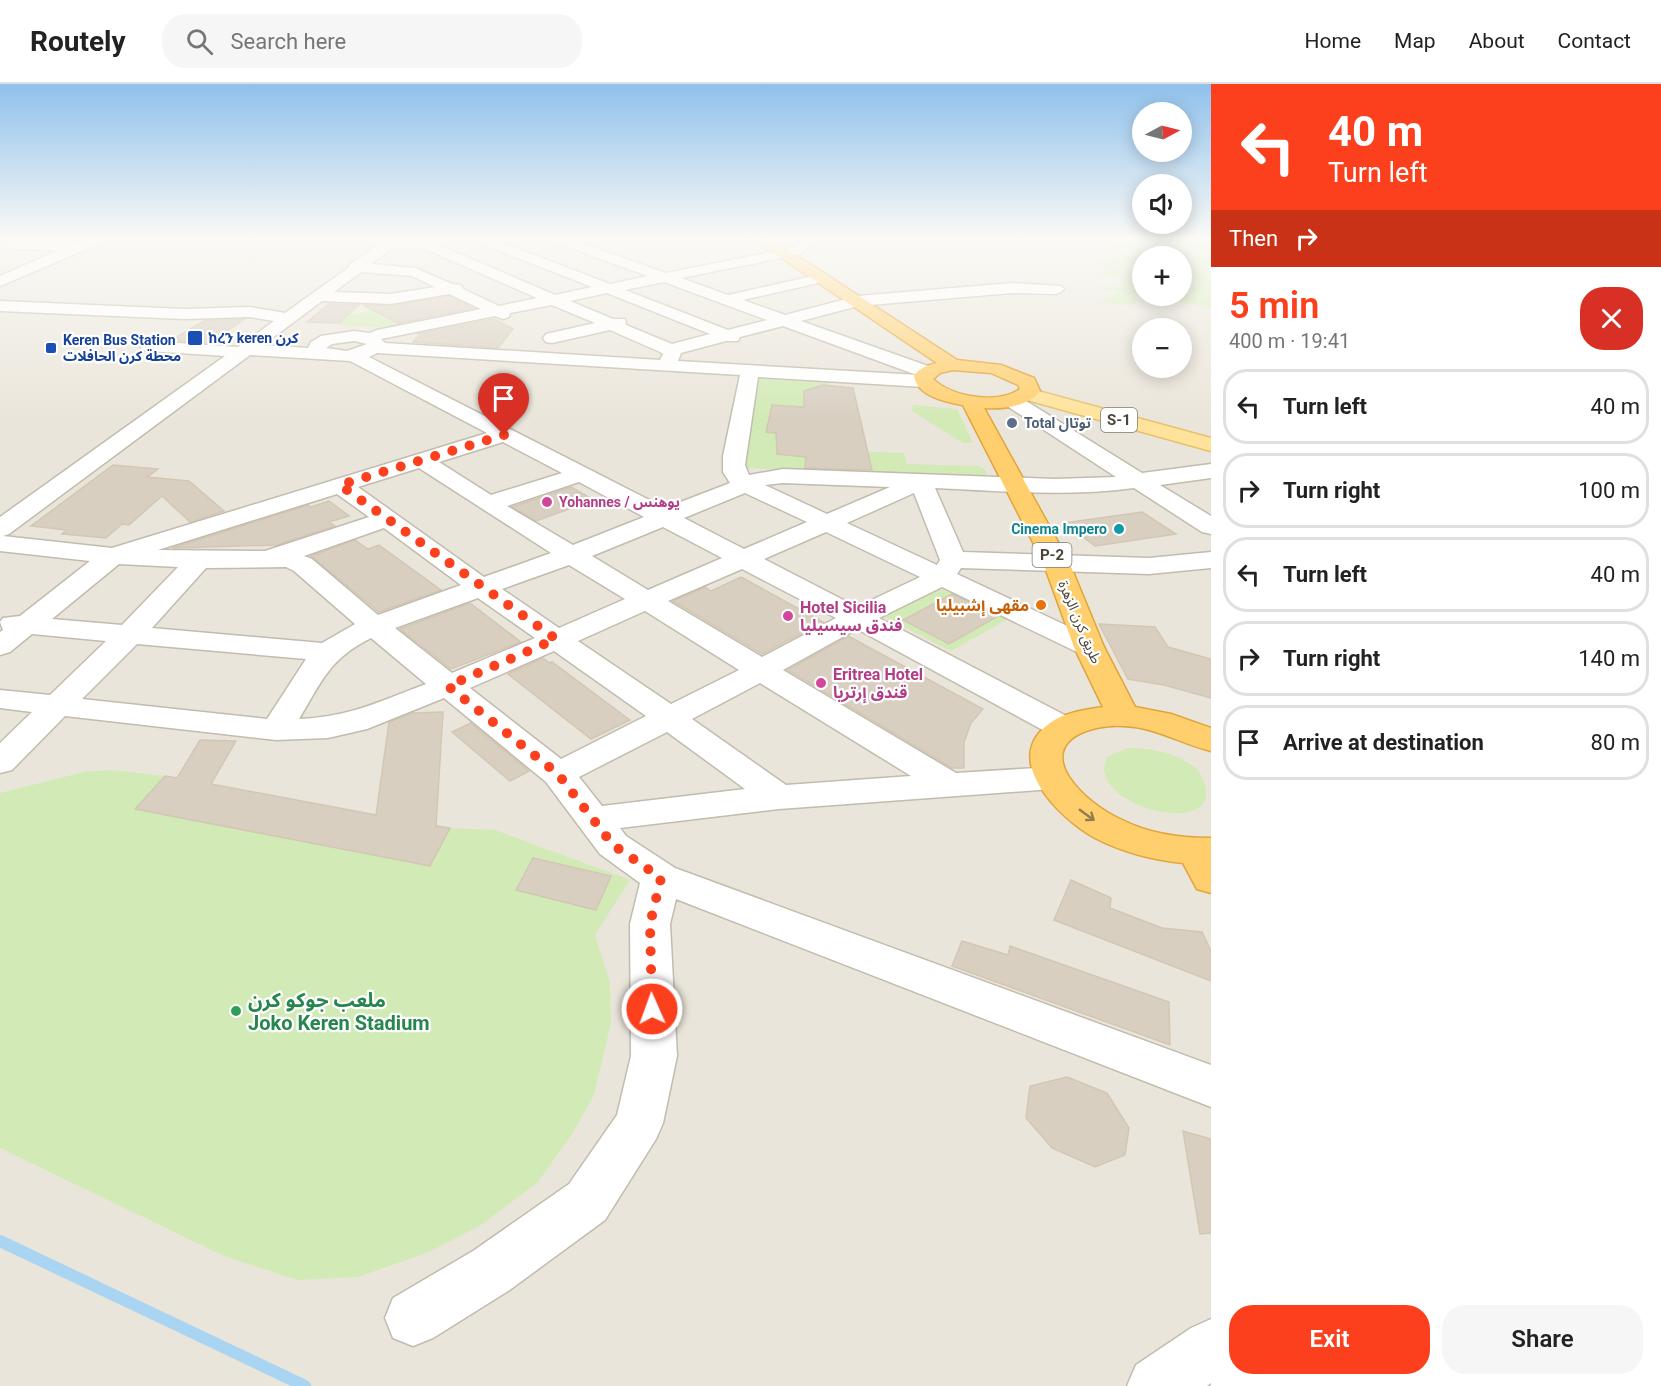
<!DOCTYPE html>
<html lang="en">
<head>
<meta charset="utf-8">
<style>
	:root { --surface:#fff; --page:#f6f6f6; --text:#222; --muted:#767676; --line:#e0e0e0; --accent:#fc3f1d }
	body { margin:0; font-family:Roboto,"Noto Sans Arabic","Noto Sans Ethiopic",sans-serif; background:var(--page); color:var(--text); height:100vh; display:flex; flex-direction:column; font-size:22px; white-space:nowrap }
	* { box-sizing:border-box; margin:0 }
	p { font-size:20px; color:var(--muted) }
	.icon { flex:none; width:33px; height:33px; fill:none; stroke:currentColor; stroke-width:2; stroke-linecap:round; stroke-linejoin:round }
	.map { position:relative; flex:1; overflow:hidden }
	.panel { display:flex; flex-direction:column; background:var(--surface); width:450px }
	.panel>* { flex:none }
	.top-card { background:#fc3f1d; color:#fff; overflow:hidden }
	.needle { width:39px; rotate:83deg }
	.controls { position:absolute; left:1132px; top:18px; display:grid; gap:12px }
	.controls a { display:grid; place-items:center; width:60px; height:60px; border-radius:50%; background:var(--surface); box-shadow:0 3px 15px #0003; font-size:30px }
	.pin { position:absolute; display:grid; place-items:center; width:51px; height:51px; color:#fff; margin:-62px -26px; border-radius:50% 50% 50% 0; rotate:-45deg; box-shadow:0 0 6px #0007 }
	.pin .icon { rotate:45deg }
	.me { position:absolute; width:66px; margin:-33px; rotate:358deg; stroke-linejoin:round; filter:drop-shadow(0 0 4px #0008) }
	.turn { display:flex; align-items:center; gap:21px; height:126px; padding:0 18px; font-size:27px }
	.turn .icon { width:78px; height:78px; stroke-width:2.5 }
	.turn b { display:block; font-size:42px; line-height:51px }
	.then { display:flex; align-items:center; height:57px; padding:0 18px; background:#0003; gap:12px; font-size:22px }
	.round { display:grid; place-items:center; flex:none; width:63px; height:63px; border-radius:24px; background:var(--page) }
	.headline { display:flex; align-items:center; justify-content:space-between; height:102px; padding:0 18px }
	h1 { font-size:36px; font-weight:600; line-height:45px; color:var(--accent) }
	.cta { display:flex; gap:12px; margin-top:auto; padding:12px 18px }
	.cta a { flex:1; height:69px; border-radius:24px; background:var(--accent); color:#fff; font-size:24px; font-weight:600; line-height:69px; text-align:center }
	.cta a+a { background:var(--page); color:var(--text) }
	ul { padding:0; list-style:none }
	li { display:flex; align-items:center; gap:18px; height:75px; margin:0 12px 9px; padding:0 6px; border:3px solid var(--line); border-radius:24px }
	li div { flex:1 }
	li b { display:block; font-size:22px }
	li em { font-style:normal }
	header { display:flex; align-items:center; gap:36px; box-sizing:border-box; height:84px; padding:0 30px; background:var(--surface); border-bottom:2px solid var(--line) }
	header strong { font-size:28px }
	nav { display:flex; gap:33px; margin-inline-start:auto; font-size:21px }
	.search { width:420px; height:54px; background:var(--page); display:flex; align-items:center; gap:15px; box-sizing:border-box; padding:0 21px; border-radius:24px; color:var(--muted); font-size:22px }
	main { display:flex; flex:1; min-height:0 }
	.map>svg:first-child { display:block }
</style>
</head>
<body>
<header>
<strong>Routely</strong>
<div class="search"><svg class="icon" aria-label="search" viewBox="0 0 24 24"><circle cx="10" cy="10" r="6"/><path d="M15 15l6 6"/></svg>Search here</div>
<nav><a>Home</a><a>Map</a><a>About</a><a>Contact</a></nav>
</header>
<main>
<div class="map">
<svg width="1211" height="1302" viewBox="0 0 1211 1302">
	<rect width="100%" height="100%" fill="#f6f3ec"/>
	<path fill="#eae5da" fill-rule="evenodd" d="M 0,154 L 1211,154 L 1211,1302 L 0,1302 ZM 1143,172 L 1182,172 L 1182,212 L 1143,212 ZM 1143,244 L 1182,244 L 1182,284 L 1143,284 Z"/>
	<path fill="#d2eab5" d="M 1108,154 L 1163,154 L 1167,156 L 1211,154 L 1211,225 L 1179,218 L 1182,214 L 1180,213 L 1155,212 L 1182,212 L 1182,172 L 1143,172 L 1143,183 L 1135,180 L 1121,183 L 1143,186 L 1143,210 L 1133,211 L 1138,217 L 1132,221 C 1117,221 1115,220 1098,217 L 1123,208 L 1096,204 L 1123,202 L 1119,200 L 1122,198 L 1121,195 L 1130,193 L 1124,192 L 1127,187 L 1120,185 L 1124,189 L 1117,194 L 1098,191 L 1106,189 L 1105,181 L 1098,177 L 1103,177 L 1114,169 L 1112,160 L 1104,157 L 1114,157 L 1112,156 L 1116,155 L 1108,156 Z
		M 372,226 L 382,232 L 402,229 L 419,237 L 386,244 L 337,241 L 348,231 Z
		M 757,294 L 827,299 L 828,325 L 772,321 L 766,348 L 812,351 L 810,373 L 805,379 L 805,386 L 738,384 Z
		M 913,321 L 957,325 L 973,359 L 963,359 L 912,327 Z
		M 846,367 L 904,369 L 907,380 L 978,382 L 984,384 L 988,393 L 872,389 L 871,385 Z
		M 925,505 L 949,507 L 1008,535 L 951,567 L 879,530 Z
		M 1128,664 C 1152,664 1178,669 1197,685 C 1211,704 1211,726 1184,729 C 1161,731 1132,722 1115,706 C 1105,696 1101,687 1107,673 Z
		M 111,686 L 165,692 L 450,744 L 495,746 L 630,796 L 595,851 L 610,899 L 611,939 L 594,1011 L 574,1047 L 538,1098 L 481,1141 L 429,1168 L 358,1193 L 297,1196 L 224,1172 L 0,1064 L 0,709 L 84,688 Z"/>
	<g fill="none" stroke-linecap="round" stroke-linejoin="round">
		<path stroke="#a9d4f2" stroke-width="12" d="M 0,1157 L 305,1302"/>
	</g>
	<path fill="#d8cfc1" stroke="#d3c7b4" stroke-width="1.5" d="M 449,212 L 474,224 L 398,239 L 363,221 L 391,222 Z
		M 329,220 L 359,221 L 339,239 L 307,238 Z
		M 245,235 L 209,259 L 172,256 L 204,237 Z
		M 494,235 L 513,245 L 498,264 L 413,258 L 420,251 L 418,250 Z
		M 823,301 L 853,304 L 872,386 L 805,384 L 806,373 L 777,370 L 776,349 L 766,348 L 772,321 L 804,323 L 804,307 Z
		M 113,381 L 158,385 L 147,393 L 189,397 L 224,427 L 190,438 L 162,412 L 129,441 L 122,440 L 106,454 L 62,450 L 67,446 L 31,442 Z
		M 571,403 L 594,416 L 536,437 L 512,423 Z
		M 329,417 L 349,432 L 329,438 L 335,442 L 277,461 L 172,464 L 308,421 L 311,423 Z
		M 1142,428 L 1176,450 L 1095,462 L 1064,439 Z
		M 355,456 L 368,465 L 379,461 L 441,506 L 379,528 L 311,472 Z
		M 741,493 L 823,538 L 762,570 L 673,517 L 705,503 L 711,507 Z
		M 952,510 L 998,532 L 949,560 L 903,536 Z
		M 470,519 L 521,558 L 451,585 L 400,545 Z
		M 1099,540 L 1155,543 L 1168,563 L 1211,575 L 1211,614 L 1164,601 L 1128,595 Z
		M 848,552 L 983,625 L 971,639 L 964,658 L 964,684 L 952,684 L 788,586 Z
		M 543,574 L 550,579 L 552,578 L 630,636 L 591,655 L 508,590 Z
		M 443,628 L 436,742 L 450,744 L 430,782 L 135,725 L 165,692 L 177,694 L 200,656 L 236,657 L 211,700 L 376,731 L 389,638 L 412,629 Z
		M 471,639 L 529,687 L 510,697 L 452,648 Z
		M 533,774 L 611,792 L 596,826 L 516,806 Z
		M 1071,796 L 1111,814 L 1110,824 L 1162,844 L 1202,848 L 1211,867 L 1211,897 L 1054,836 Z
		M 962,857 L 1008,871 L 1010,862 L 1169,918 L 1170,961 L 952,882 Z
		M 1067,993 L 1107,1009 L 1129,1044 L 1125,1071 L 1095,1083 L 1052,1064 L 1026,1034 L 1030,1002 Z
		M 1183,1047 L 1211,1055 L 1211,1149 L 1200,1150 Z"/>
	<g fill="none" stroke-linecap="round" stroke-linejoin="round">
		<g stroke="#c2bbae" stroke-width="3">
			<path id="minor" d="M 94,154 L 113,154 L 0,202 L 0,192 L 59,166 L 13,165 L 6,161 L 8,158 L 69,158 L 75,160 Z
				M 390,154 L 432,158 L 555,211 L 592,203 L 474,157 L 472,154 L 490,154 L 610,200 L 648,192 L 551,157 L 550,154 L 567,154 L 666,189 L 792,164 L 805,154 L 819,154 L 801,170 L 681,194 L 728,211 L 822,190 L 827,191 L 829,194 L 827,197 L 743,216 L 785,231 L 858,212 L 1012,199 L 1061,202 L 1064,205 L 1061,208 L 1056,210 L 1012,209 L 858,222 L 801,237 L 928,282 L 930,286 L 928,290 L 922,291 L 931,293 L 933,297 L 931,301 L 924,303 L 758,293 L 745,381 L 749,391 L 783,385 L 1055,395 L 1116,393 L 1004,320 L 1001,316 L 1004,312 L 1018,312 L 1142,389 L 1211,380 L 1211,394 L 1160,401 L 1211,432 L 1211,450 L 1202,448 L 1134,404 C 1068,413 1001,407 935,404 L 963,468 L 1149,474 L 1211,468 L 1211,484 L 1149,490 L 961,484 L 957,490 L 1099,557 L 1104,563 L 1099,569 L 1089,572 L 1079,569 L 942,503 L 879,534 L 1076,637 L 1080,644 L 1076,651 L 1064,654 L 1052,651 L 857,545 L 783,586 L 956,689 L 1052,683 L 1064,686 L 1069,694 L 1064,702 L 1052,705 L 779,725 L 620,744 L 626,752 L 675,784 L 1211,981 L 1211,1023 L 676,815 L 670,840 L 677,972 L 663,1039 L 656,1055 L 605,1136 L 511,1205 L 433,1254 L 413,1262 L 393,1254 L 385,1234 L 393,1214 L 473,1167 L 569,1100 L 617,1031 L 631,972 L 630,840 L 640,799 L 600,770 L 546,698 L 444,614 L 367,645 L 328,654 L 276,656 L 65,632 L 12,686 L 0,689 L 0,659 L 32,628 L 0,624 L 0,606 L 50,611 L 106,557 L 32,550 L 10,568 L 0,571 L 0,548 L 3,546 L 0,538 L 3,534 L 20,532 L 90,477 L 0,467 L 0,433 L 225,272 L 149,267 L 143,266 L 140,262 L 143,258 L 149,257 L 238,263 L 274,237 L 250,233 L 184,235 L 0,227 L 0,217 L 184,225 L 250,223 L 285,229 L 348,184 L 350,180 ZM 394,163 L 425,165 L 537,214 L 499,222 L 463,205 L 461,201 L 452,200 L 415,184 L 371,180 ZM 361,188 L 412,192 L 435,203 L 391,210 L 334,208 ZM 664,198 L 767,236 L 728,246 L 625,206 ZM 607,209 L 710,250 L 672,260 L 626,241 L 625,235 L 613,235 L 570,217 ZM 449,210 L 481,225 L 377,246 L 370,249 L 354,247 L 321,252 L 311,258 L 308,264 L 263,261 L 322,217 L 391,220 ZM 552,221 L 595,239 L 546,250 L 543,254 L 546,258 L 552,259 L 610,246 L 660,268 L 663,270 L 660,276 L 385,259 L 381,255 L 495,232 L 503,235 L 509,233 L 510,229 ZM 783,242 L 914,290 L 919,291 L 678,277 L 681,269 L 726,257 L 738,257 L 740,253 ZM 354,257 L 367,260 L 347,267 L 326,264 L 332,260 ZM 377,269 L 740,291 L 723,372 L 723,388 L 730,399 L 665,424 L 369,273 ZM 250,271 L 350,277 L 487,349 L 112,464 L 3,452 L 9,450 ZM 503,358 L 562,389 L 491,411 L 439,378 ZM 419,384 L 551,469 L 484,493 L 358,403 ZM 579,398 L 644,433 L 573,461 L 507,422 ZM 783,399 L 890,403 L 827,430 L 765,401 ZM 745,409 L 807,438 L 744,465 L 684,434 ZM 914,409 L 940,476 L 937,481 L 847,439 ZM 337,410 L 369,433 L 265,467 L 158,466 ZM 663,443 L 722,474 L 648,506 L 592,472 ZM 384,444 L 461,501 L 378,531 L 312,475 L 304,472 ZM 826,448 L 920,493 L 857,523 L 764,475 ZM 119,480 L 178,483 L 122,541 L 52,535 ZM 569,481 L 625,515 L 559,544 L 502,505 ZM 286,483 L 294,487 L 355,540 L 322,559 L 152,544 L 206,484 ZM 742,485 L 836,534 L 762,573 L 668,517 ZM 478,514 L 535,554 L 452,589 L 395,544 ZM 645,527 L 739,586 L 671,620 L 578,557 ZM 371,554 L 426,600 C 381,617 349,633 299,635 C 322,597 329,575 371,554 ZM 137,560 L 306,575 L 267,635 L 82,615 ZM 554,567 L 646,632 L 561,675 L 470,604 ZM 760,599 L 911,692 L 786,701 L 692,635 ZM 667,648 L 745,705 L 602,722 L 579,693 Z
				M 1211,1235 L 1211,1299 L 1207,1302 L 1127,1302 L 1136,1281 L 1191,1244 Z"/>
		</g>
		<g stroke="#e6c16a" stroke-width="3">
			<path id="major" d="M 1027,304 L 1211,354 L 1211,367 L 1020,314 L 1017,310 L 1020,306 Z"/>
		</g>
		<g stroke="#e0a43c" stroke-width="3">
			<path id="highway" d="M 746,154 L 763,154 L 790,167 L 957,276 L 1001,281 L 1034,294 L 1040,307 C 1028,323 1003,325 984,324 L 1069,478 L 1104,563 L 1135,623 L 1171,630 L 1211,644 L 1211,667 C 1181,660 1156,643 1123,642 C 1095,640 1044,653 1069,693 C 1081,711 1102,727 1122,736 C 1150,750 1180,754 1211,754 L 1211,809 L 1197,805 L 1183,779 C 1153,776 1122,768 1095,754 C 1059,734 999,675 1050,639 C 1065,628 1085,626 1103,623 L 1074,563 L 1043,478 L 963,321 C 946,318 917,312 914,292 C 919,284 928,281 937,279 L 780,173 ZM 953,286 L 991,289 L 1018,301 L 1020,305 C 998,321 952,313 933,295 L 940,289 Z"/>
		</g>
		<use href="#minor" fill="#fff" fill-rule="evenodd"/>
		<use href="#major" fill="#ffe39c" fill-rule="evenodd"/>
		<use href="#highway" fill="#ffcf6e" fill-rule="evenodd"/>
	</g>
	<defs><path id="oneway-shaft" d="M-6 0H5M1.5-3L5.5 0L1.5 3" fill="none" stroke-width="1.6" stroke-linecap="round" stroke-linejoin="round" transform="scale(1.5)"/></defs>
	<use stroke="#937c4e" href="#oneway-shaft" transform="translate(1087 731) rotate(36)"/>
	<linearGradient id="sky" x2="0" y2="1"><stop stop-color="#8fc1ec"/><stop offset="0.46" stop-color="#fbfaf6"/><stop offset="1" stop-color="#fbfaf6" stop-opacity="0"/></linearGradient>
	<rect width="1211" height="336" fill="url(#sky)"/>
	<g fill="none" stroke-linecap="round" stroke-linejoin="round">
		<path stroke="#fc3f1d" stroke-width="10" stroke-dasharray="0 18" d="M 504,351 L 340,401 L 556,555 L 448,602 L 558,690 L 613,761 L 661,794 L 650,840 L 652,925"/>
	</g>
	<g fill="#1a4fb4" stroke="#fff" stroke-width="2">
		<rect x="187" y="246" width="16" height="16" rx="3"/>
		<rect x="45" y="258" width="12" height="12" rx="3"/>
	</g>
	<circle fill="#5c6f8a" stroke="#fff" stroke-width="2" cx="1012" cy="339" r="6"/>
	<g fill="#d1479c" stroke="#fff" stroke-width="2">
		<circle cx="547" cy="418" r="6"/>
		<circle cx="788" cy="532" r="6"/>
		<circle cx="821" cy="599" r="6"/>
	</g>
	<circle fill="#0f9aa8" stroke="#fff" stroke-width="2" cx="1119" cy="445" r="6"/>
	<circle fill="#e8710a" stroke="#fff" stroke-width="2" cx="1041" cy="521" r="6"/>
	<circle fill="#2e9e5b" stroke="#fff" stroke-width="2" cx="236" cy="927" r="6"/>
	<g text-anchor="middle" stroke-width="4.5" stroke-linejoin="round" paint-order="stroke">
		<g font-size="14" font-weight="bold" fill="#164399" stroke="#fff" text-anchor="start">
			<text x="208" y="259">ከረን keren كرن</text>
			<text x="63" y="261">Keren Bus Station<tspan x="63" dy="16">محطة كرن الحافلات</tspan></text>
		</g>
		<g font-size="14" font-weight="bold" fill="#4e5e75" stroke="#fff" text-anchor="start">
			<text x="1024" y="344">Total توتال</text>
		</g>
		<g font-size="14" font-weight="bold" fill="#b23c85" stroke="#fff" text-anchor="start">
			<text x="559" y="423">Yohannes / يوهنس</text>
		</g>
		<g font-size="14" font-weight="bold" fill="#0d838f" stroke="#fff" text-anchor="end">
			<text x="1107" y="450">Cinema Impero</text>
		</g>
		<g font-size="14" fill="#4b4439" stroke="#fff">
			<text transform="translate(1080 538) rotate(67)" y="5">طريق كرن الزهرة</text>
		</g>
		<g fill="#fff" stroke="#817c74" stroke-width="1.5">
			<rect x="1101" y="324" width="36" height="24" rx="4.5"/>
			<rect x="1032.5" y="459" width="39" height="24" rx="4.5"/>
		</g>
		<g font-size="15" font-weight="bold" fill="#4b4439">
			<text x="1119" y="341">S-1</text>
			<text x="1052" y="476">P-2</text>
		</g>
		<g font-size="16" font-weight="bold" fill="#c56008" stroke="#fff" text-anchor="end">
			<text x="1029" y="527">مقهى إشبيليا</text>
		</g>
		<g font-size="16" font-weight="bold" fill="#b23c85" stroke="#fff" text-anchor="start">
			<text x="800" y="529">Hotel Sicilia<tspan x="800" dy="18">فندق سيسيليا</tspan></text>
			<text x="833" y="596">Eritrea Hotel<tspan x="833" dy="18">قندق إرتريا</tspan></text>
		</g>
		<g font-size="20" font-weight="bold" fill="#27864d" stroke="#fff" text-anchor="start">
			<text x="248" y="923">ملعب جوكو كرن<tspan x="248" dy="23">Joko Keren Stadium</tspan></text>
		</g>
	</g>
</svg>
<div class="controls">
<a><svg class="needle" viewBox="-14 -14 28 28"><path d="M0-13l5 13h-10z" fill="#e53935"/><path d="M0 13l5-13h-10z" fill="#767676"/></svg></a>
<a><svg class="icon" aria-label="sound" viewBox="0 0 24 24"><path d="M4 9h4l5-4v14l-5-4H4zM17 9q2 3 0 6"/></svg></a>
<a>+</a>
<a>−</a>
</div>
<div class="pin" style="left:504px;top:351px;background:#d93025"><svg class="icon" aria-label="arrive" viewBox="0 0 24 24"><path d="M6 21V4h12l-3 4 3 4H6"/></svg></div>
<svg class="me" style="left:652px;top:925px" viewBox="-20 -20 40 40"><circle r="17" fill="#fc3f1d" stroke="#fff" stroke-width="3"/><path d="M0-11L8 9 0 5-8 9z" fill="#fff"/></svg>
</div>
<section class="panel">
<div class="top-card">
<div class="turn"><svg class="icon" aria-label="left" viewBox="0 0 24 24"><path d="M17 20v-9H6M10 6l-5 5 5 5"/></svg><div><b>40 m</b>Turn left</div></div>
<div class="then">Then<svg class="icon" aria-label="right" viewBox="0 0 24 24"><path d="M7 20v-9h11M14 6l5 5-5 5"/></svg></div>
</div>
<div class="headline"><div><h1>5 min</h1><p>400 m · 19:41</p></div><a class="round" style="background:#d93025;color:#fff"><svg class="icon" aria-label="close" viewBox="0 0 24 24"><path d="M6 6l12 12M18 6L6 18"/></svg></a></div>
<ul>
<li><svg class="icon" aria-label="left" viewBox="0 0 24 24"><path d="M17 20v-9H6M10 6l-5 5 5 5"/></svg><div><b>Turn left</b></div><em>40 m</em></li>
<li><svg class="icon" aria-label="right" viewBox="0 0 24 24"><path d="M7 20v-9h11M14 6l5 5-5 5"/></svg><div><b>Turn right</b></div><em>100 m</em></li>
<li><svg class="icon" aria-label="left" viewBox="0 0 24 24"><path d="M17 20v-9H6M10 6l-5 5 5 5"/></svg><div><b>Turn left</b></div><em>40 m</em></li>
<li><svg class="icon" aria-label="right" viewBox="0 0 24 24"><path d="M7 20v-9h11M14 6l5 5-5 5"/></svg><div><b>Turn right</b></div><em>140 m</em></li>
<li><svg class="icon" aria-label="arrive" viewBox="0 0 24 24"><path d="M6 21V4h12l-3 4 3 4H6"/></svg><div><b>Arrive at destination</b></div><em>80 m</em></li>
</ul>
<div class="cta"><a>Exit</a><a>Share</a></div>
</section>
</main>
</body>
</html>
